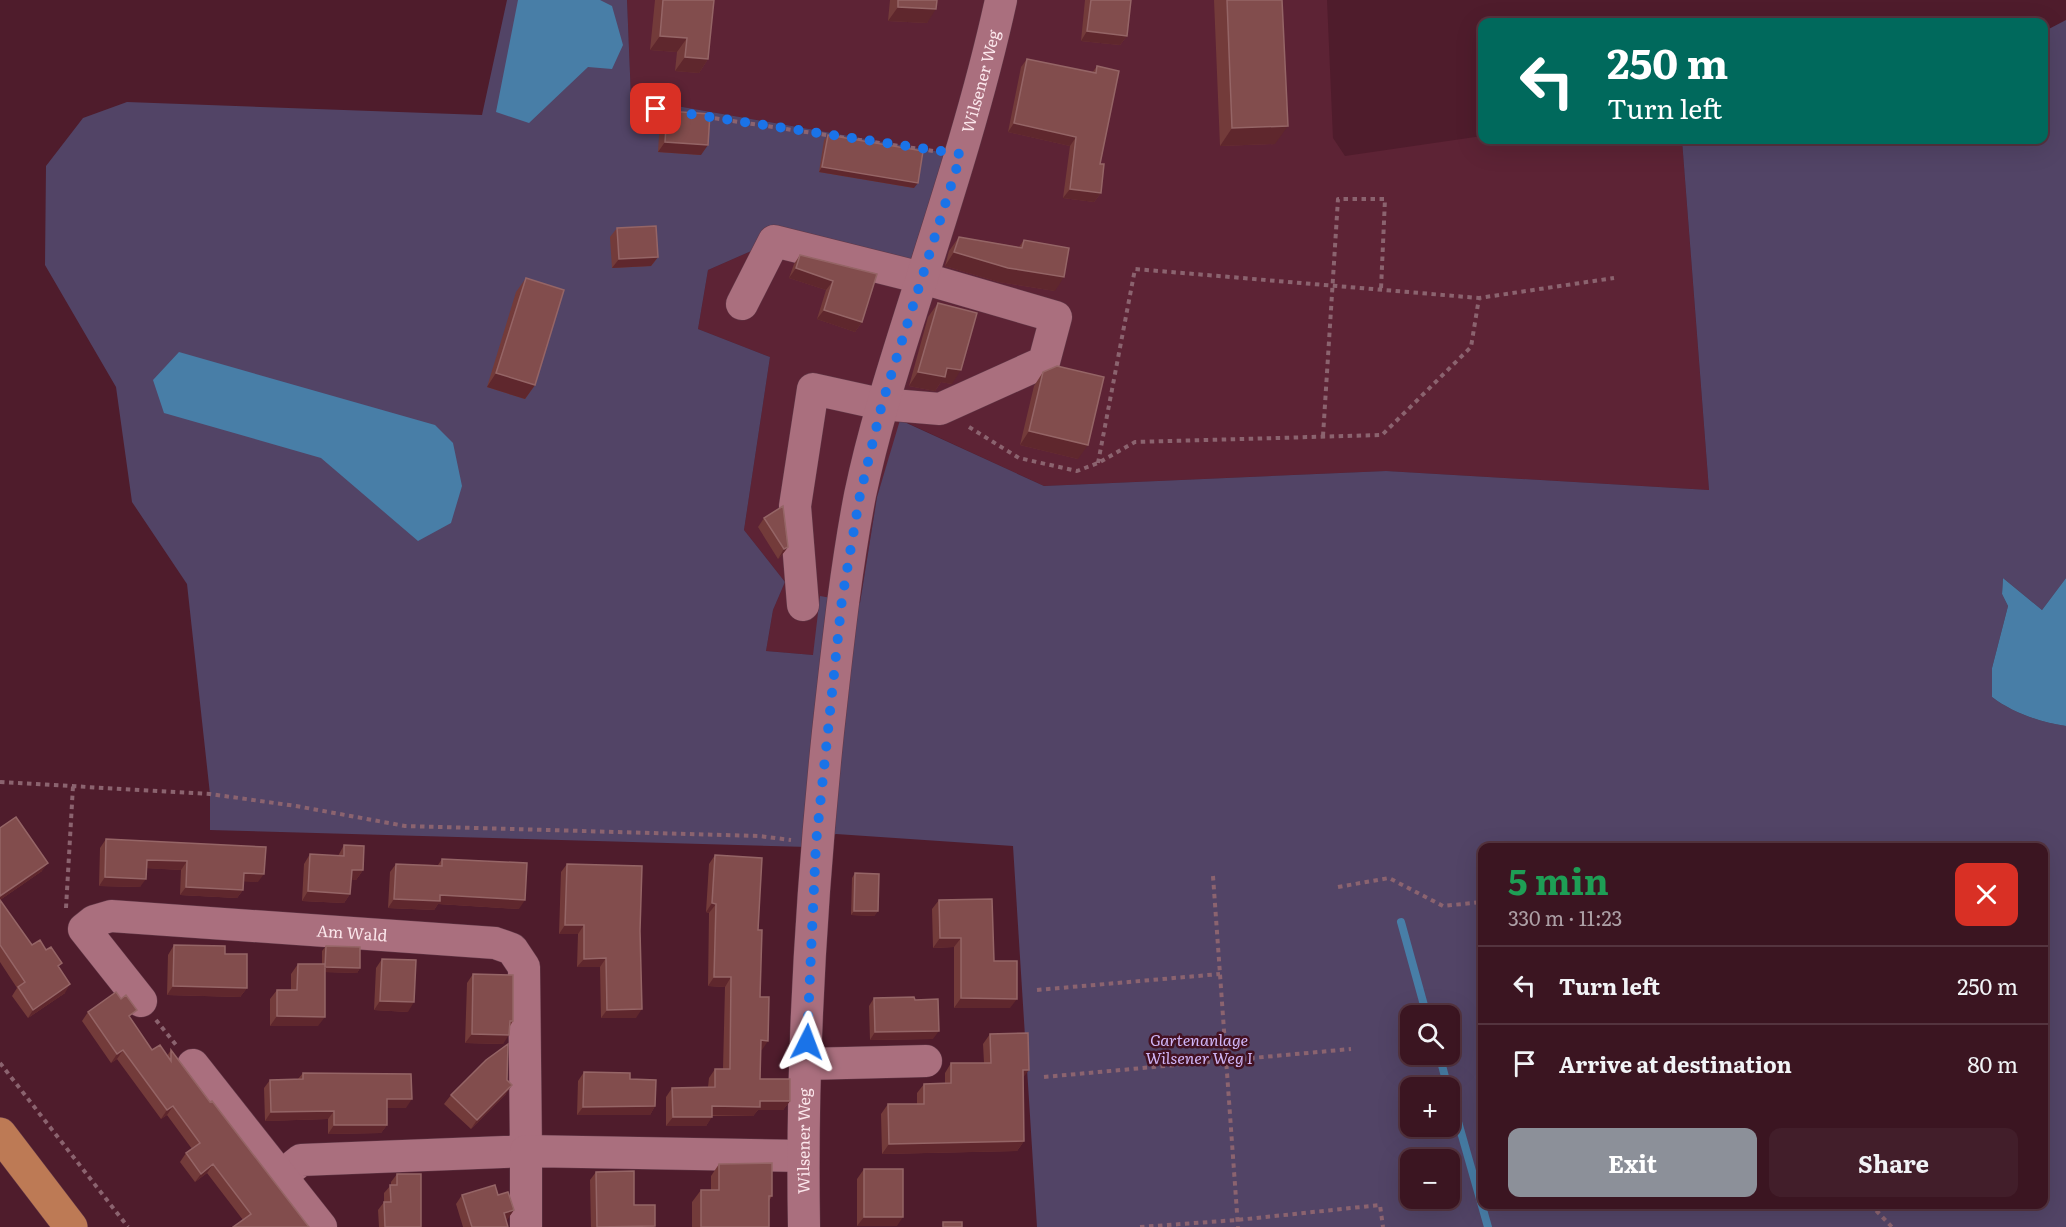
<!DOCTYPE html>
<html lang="en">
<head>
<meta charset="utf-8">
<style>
	:root { --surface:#3b1521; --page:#421e2a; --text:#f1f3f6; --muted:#ac9fa5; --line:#54343f; --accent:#8c9099 }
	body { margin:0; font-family:Literata,serif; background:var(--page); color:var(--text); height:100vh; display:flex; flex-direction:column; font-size:22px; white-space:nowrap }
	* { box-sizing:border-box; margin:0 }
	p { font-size:20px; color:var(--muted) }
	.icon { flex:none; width:33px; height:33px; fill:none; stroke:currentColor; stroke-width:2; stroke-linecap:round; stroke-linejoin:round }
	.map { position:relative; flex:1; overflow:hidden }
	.details { position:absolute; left:1478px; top:843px; width:570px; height:366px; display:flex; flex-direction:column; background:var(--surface); border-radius:12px; box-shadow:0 6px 24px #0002,0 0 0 2px var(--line) }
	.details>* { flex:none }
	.hud { position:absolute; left:1478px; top:18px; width:570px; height:126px; border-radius:12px; box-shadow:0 6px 24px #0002,0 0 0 2px var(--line); background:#00695c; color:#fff; overflow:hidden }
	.fabs { position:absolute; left:1400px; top:1005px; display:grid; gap:12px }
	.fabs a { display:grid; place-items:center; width:60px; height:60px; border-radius:12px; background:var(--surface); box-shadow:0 6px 24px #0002,0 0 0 2px var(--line); font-size:30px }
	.pin { position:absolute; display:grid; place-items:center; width:51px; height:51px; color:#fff; margin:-26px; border-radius:12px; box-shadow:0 3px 9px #0006 }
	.me { position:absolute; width:66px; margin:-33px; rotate:3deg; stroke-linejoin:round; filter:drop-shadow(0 0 4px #0008) }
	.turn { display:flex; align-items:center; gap:21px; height:126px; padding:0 30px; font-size:27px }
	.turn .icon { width:78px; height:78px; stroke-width:2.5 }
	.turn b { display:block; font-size:42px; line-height:51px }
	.round { display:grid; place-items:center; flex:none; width:63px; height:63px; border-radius:12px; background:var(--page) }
	.headline { display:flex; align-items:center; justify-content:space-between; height:102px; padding:0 30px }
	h1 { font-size:36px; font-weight:700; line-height:45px; color:#1e9e55 }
	.action { display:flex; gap:12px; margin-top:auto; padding:12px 30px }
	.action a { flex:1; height:69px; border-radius:12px; background:var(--accent); color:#fff; font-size:24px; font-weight:700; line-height:69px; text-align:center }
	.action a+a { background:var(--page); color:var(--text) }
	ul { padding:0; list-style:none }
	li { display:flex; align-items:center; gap:18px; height:78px; padding:0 30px; border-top:2px solid var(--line) }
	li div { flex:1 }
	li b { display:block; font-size:22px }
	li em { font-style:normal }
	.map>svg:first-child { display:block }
</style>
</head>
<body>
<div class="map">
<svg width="2066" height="1227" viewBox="0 0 2066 1227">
	<rect width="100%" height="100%" fill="#4f1c2c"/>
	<path fill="#5d2335" d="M 627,0 L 1327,0 L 1333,138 L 1345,156 L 1482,136 L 1482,140 L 1682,140 L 1709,490 L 1386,471 L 1044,486 L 901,420 L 877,497 L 860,603 L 813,655 L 766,651 L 773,610 L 785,582 L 744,530 L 770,357 L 698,329 L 708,270 L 774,241 L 946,153 L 631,98 Z"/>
	<path fill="#524466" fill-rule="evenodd" d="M 507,0 L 627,0 L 631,98 L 946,153 L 906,274 L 774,241 L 708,270 L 698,329 L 770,357 L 744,530 L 785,582 L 773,610 L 766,651 L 813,655 L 820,596 L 860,603 L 877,497 L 900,420 L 1044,486 L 1386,471 L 1709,490 L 1682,140 L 2043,140 L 2043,32 L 2066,20 L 2066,578 L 2042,610 L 2003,578 L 2002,594 L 2008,606 L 1992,668 L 1992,697 C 2013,713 2040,722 2066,726 L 2066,1227 L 1037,1227 L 1013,846 L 836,834 L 808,847 L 210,830 L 210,794 L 187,584 L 132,502 L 116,387 L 45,265 L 46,166 L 83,118 L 127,102 L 482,115 ZM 1482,848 L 2043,848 L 2043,1204 L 1482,1204 ZM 1410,1016 L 1449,1016 L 1449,1054 L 1410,1054 ZM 1410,1088 L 1449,1088 L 1449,1126 L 1410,1126 ZM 1410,1160 L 1449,1160 L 1449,1198 L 1410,1198 Z"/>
	<path fill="#487ea7" d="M 518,0 L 600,0 L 612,6 L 623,45 L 612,69 L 588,67 L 529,123 L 496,112 Z
		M 179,352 L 435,425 L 453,443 L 462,486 L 451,523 L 418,541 L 321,458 L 164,413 L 153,380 Z
		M 2003,578 L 2042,610 L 2066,578 L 2066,726 C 2040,722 2013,713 1992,697 L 1992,668 L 2008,606 L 2002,594 Z"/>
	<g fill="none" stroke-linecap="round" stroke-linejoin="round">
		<path stroke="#487ea7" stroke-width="8" d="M 1401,922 L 1427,1016
			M 1439,1054 L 1448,1088
			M 1449,1090 L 1488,1227"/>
		<g stroke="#623948" stroke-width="33">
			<g id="minor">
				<path d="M 742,304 L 774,241 L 922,278 L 1056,317 L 1044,362 L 940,409 L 881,404 L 813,389 L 795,506 L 803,605"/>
				<path id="s1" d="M 141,1001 L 84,929 L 94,921 L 111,916 L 495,943 L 512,949 L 524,967 L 526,1151 L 301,1160 L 280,1177"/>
				<path d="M 806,1064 L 926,1061"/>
				<path d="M 193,1065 L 321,1227"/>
				<path d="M 526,1227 L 526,1151 L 803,1156"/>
				<path id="s2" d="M 804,1227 C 801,1062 811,896 828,732 C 837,652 845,573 860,495 C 875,423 898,354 920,284 C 950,190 980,96 1001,0"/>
			</g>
		</g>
		<g stroke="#623948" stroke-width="34">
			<path id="major" d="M 0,1134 L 71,1227"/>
		</g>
		<path stroke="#8b636f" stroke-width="4" stroke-dasharray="4.5 4.5" stroke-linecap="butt" d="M 656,109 L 669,111
			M 706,117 L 933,151
			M 969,427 L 1019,458 L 1077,471 L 1098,463 L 1135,442 L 1382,435 L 1471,347 L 1479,298 L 1614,278
			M 1323,436 L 1338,199 L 1385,199 L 1381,289
			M 1098,463 L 1135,269 L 1479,298
			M 0,782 L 210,794 L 296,806 L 405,826 L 759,836 L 791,840
			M 1213,876 L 1238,1227
			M 1338,887 L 1389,878 L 1443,906 L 1482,902
			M 66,908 L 73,786
			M 1037,990 L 1220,974
			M 156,1020 L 176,1045
			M 0,1063 L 128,1227
			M 1044,1077 L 1351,1049
			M 1870,1204 L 1892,1227
			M 1140,1227 L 1237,1220 L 1380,1205 L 1383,1227"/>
		<use href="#minor" stroke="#aa6f7e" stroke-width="32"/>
		<use href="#major" stroke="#bd7a55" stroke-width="33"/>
	</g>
	<path fill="#733b3a" d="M 655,0 L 714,0 L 708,59 L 699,73 L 675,71 L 677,52 L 650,50 Z
		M 890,0 L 937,0 L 927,23 L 888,21 Z
		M 1085,0 L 1131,0 L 1127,36 L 1120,45 L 1081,41 Z
		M 1214,0 L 1282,0 L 1275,144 L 1220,146 Z
		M 1027,59 L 1092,73 L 1097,66 L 1101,193 L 1094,202 L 1063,198 L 1070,146 L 1008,132 L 1021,67 Z
		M 667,111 L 701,155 L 658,152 L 660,120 Z
		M 828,135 L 914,188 L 819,172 L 824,140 Z
		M 617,228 L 658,257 L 651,266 L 612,268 L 610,237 Z
		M 959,237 L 1019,247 L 1024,240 L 1055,291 L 999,282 L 945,266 L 949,251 Z
		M 800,255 L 877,274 L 862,322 L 855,332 L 817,319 L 826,290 L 789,278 L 794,264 Z
		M 526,278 L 535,385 L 525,399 L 487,387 L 516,292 Z
		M 938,303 L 952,384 L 941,382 L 935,391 L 909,386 L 928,317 Z
		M 1043,372 L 1078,459 L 1020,445 L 1034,386 Z
		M 764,518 L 788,547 L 781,556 L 778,559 L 758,527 Z
		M 0,828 L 42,871 L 0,900 L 32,945 L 59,968 L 65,993 L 28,1018 L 12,996 L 17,988 L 0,962 Z
		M 106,839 L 258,882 L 243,881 L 243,890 L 237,898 L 180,895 L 181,870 L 147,868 L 140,887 L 99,886 L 100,848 Z
		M 344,845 L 363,870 L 356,880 L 351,879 L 350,894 L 344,903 L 302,901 L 304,864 L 310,854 L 338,856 Z
		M 715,855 L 758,930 L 762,1050 L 761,1050 L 760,1079 L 790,1101 L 783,1110 L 758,1110 L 753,1116 L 712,1116 L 706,1126 L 666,1126 L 666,1097 L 672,1088 L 708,1087 L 709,1078 L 715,1069 L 723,1069 L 725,987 L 708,986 L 709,913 L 706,912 L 709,864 Z
		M 442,859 L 519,909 L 438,904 L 434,910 L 388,908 L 390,872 L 396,864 L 438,865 Z
		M 567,864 L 636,1018 L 601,1018 L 600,967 L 577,967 L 578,934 L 559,934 L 561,872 Z
		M 855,873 L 878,911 L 874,916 L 851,915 L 852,878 Z
		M 939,900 L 994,961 L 1010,1008 L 954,1008 L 954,947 L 933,948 L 932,909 Z
		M 174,945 L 225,954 L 247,988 L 240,997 L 167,995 L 168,955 Z
		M 326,946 L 360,968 L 357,973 L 325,972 L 318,1026 L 270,1026 L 270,999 L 277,990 L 291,990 L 291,974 L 298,964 L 322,964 L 322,951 Z
		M 382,959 L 408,1012 L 374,1010 L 376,968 Z
		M 473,974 L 513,1021 L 510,1026 L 503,1044 L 465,1043 L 467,983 Z
		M 874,998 L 915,1000 L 933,1039 L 870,1040 L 869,1006 Z
		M 88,1012 L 131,1019 L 152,1050 L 167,1056 L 171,1050 L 210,1102 L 309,1227 L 243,1220 L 207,1173 L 195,1182 L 180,1162 L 186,1153 L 192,1149 L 167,1115 L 161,1119 L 117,1059 L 111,1063 L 82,1021 Z
		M 990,1034 L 1023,1078 L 1024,1141 L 1017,1151 L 882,1154 L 881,1114 L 888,1104 L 917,1104 L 917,1093 L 924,1084 L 945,1083 L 945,1073 L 951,1063 L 984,1063 L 983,1044 Z
		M 584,1072 L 630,1079 L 655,1106 L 650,1115 L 577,1115 L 578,1081 Z
		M 303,1073 L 406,1108 L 387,1108 L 387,1125 L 381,1133 L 328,1134 L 328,1119 L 265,1121 L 264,1088 L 270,1080 L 298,1079 Z
		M 506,1094 L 471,1129 L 444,1104 L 451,1095 Z
		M 719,1164 L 772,1196 L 769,1201 L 769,1227 L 692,1227 L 692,1202 L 701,1190 L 711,1190 L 711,1176 Z
		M 864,1169 L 897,1226 L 857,1226 L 857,1179 Z
		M 596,1172 L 634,1205 L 655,1227 L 591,1227 L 590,1180 Z
		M 397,1174 L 421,1227 L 379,1227 L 378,1210 L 384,1202 L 384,1193 L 391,1185 L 391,1182 Z
		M 462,1195 L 498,1195 L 514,1210 L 506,1220 L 508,1227 L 463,1227 L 456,1204 Z"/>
	<path fill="#5f272d" d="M 898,7 L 936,9 L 927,23 L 888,21 Z
		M 1087,31 L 1127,36 L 1120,45 L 1081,41 Z
		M 660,36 L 687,38 L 677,52 L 650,50 Z
		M 685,57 L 708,59 L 699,73 L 675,71 Z
		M 1014,123 L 1076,137 L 1070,146 L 1008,132 Z
		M 1288,126 L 1275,144 L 1220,146 L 1232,128 Z
		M 665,142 L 708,145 L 701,155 L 658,152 Z
		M 822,167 L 918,183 L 914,188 L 819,172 Z
		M 1070,189 L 1101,193 L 1094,202 L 1063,198 Z
		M 954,252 L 1064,277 L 1055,291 L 999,282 L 945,266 Z
		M 658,257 L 651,266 L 612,268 L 619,259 Z
		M 796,268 L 833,281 L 826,290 L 789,278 Z
		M 824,310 L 862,322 L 855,332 L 817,319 Z
		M 947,368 L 961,370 L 952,384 L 941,382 L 935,391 L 909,386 L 918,372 Z
		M 496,373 L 535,385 L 525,399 L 487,387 Z
		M 1029,431 L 1088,445 L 1078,459 L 1020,445 Z
		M 788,547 L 781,556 L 778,559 L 784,549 Z
		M 147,860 L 187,861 L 181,870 L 141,868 Z
		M 48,863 L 42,871 L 0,900 L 0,896 Z
		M 352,870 L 363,870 L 356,880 L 345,879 Z
		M 244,873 L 264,874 L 258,882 L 238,881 Z
		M 105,877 L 146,879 L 140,887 L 99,886 Z
		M 186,887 L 243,890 L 237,898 L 180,895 Z
		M 308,891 L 350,894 L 344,903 L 302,901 Z
		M 440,895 L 525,900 L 519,909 L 438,904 L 434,910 L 388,908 L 394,899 Z
		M 712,903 L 716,904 L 709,913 L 706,912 Z
		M 854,911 L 878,911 L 874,916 L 851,915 Z
		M 565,925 L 584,925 L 578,934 L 559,934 Z
		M 940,938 L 961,938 L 954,947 L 933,948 Z
		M 606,958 L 600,967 L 577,967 L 584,959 Z
		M 325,967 L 360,968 L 357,973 L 322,972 Z
		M 714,977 L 731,977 L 725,987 L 708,986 Z
		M 70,984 L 65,993 L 28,1018 L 33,1010 Z
		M 173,986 L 247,988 L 240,997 L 167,995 Z
		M 961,998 L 1017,999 L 1010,1008 L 954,1008 Z
		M 380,1001 L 414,1002 L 408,1012 L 374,1010 Z
		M 642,1009 L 636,1018 L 601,1018 L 607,1010 Z
		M 277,1016 L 325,1017 L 318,1026 L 270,1026 Z
		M 939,1031 L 933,1039 L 870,1040 L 875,1032 Z
		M 472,1034 L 509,1035 L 503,1044 L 465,1043 Z
		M 761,1040 L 768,1041 L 762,1050 L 754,1050 Z
		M 123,1050 L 117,1059 L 111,1063 L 117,1054 Z
		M 1023,1070 L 1029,1070 L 1022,1079 Z
		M 512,1085 L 506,1094 L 471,1129 L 477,1120 Z
		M 387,1099 L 412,1099 L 406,1108 L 381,1108 Z
		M 760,1101 L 790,1101 L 783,1110 L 758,1110 L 753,1116 L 706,1115 L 712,1106 Z
		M 173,1106 L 167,1115 L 161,1119 L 167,1110 Z
		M 655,1106 L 650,1115 L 577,1115 L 583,1107 Z
		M 334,1111 L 328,1119 L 265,1121 L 271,1112 Z
		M 673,1117 L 712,1117 L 706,1126 L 666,1126 Z
		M 334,1125 L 387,1125 L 381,1133 L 328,1134 Z
		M 1024,1141 L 1017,1151 L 882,1154 L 889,1144 Z
		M 213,1164 L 207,1173 L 195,1182 L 201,1174 Z
		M 514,1210 L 507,1220 L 497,1223 L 504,1213 Z
		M 864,1217 L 903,1217 L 897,1226 L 857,1226 Z"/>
	<path fill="#824d4d" stroke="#956566" stroke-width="1.5" d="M 663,0 L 714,0 L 708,59 L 685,57 L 687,38 L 660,36 Z
		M 898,0 L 937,0 L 936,9 L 898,7 Z
		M 1091,0 L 1131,0 L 1127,36 L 1087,31 Z
		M 1227,0 L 1282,0 L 1288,126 L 1232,128 Z
		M 1027,59 L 1096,73 L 1097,66 L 1119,71 L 1100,164 L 1104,164 L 1101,193 L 1070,189 L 1076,137 L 1014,123 Z
		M 667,111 L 710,114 L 708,145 L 665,142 Z
		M 828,135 L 923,151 L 918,183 L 822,167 Z
		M 656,226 L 658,257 L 619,259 L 617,228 Z
		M 959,237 L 1022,248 L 1024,240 L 1069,248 L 1064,277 L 1008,268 L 954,252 Z
		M 800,255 L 877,274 L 862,322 L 824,310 L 833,281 L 796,268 Z
		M 526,278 L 564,290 L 535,385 L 496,373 Z
		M 938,303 L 977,313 L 961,370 L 947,368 L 945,377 L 918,372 Z
		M 1057,366 L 1104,377 L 1088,445 L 1029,431 L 1043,372 Z
		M 783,506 L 788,547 L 784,549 L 764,518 Z
		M 16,817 L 48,863 L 0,896 L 0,828 Z
		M 106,839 L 266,847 L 264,874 L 244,873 L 243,890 L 186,887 L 187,861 L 147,860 L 146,879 L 105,877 Z
		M 344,845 L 364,846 L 363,870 L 352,870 L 350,894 L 308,891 L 310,854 L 344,856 Z
		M 715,855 L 762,858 L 758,930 L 762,930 L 760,997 L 769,997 L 768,1041 L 761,1040 L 760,1079 L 790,1079 L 790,1101 L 760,1101 L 760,1107 L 712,1106 L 712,1117 L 673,1117 L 672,1088 L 715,1087 L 715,1069 L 730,1069 L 731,977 L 714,977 L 716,904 L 712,903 Z
		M 442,859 L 527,863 L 525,900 L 440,895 L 440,901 L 394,899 L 396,864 L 442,866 Z
		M 567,864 L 642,866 L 640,931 L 642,1009 L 607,1010 L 606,958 L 584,959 L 584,925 L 565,925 Z
		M 855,873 L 879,874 L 878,911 L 854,911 Z
		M 992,899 L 994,961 L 1017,961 L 1017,999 L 961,998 L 961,938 L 940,938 L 939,900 Z
		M 0,900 L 32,945 L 40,940 L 46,950 L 51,947 L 62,963 L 58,966 L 70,984 L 33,1010 L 18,987 L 25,982 L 0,945 Z
		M 174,945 L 225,946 L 225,954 L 247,954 L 247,988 L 173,986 Z
		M 326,946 L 360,947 L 360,968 L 325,967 Z
		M 382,959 L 416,960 L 414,1002 L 380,1001 Z
		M 298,964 L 325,964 L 325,1017 L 277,1016 L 277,990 L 297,990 Z
		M 473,974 L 513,975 L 513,1021 L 510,1021 L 509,1035 L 472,1034 Z
		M 116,992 L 121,999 L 126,995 L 137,1010 L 129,1016 L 152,1050 L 160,1045 L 171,1061 L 171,1050 L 210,1102 L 212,1101 L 309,1227 L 233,1227 L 251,1214 L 213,1164 L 201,1174 L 186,1153 L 200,1143 L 173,1106 L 167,1110 L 123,1050 L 117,1054 L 88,1012 Z
		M 914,997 L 915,1000 L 938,999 L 939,1031 L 875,1032 L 874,998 Z
		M 1028,1033 L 1029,1070 L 1023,1070 L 1024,1141 L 889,1144 L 888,1104 L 924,1104 L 924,1084 L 951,1083 L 951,1063 L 991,1063 L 990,1034 Z
		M 508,1044 L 507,1080 L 512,1085 L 477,1120 L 451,1095 L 486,1060 Z
		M 584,1072 L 630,1073 L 630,1079 L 656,1080 L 655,1106 L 583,1107 Z
		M 303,1073 L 411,1074 L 412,1099 L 387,1099 L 387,1125 L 334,1125 L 334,1111 L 271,1112 L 270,1080 L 303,1079 Z
		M 772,1163 L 772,1196 L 769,1196 L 769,1227 L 701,1227 L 701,1190 L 719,1190 L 719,1164 Z
		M 864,1169 L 903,1169 L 903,1217 L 864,1217 Z
		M 634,1171 L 634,1205 L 655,1205 L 655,1226 L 597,1227 L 596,1172 Z
		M 397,1174 L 421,1174 L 421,1227 L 385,1227 L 384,1202 L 391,1202 L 390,1185 L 397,1185 Z
		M 495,1185 L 498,1195 L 508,1192 L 514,1210 L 504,1213 L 508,1227 L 472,1227 L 462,1195 Z
		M 943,1222 L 962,1222 L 962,1227 L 943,1227 Z"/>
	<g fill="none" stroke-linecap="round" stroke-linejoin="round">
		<path stroke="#1a73e8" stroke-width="10" stroke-dasharray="0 18" d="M 656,109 L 961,154 L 882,404 L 860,495 L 842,599 L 816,843 L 807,1042"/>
	</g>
	<g text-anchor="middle" stroke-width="5" stroke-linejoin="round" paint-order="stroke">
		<g font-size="16" fill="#fbe6eb" stroke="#431223">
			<text dy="6" stroke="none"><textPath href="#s2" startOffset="1166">Wilsener Weg</textPath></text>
			<text dy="6" stroke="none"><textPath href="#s1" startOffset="364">Am Wald</textPath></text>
			<text dy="6" stroke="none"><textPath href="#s2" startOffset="86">Wilsener Weg</textPath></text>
		</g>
		<g font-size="16" font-style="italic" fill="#d0b6f7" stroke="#431223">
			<text x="1199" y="1046">Gartenanlage<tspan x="1199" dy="18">Wilsener Weg I</tspan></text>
		</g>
	</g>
</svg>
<div class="fabs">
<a><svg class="icon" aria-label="search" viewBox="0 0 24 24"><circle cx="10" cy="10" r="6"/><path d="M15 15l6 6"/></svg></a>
<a>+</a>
<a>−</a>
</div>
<div class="pin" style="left:656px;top:109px;background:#d93025"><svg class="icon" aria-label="arrive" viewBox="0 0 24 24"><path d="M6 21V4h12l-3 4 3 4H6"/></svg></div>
<svg class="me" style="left:807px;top:1042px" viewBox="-20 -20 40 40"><path d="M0-17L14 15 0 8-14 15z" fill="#1a73e8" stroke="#fff" stroke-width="4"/></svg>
<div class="hud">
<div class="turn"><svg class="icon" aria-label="left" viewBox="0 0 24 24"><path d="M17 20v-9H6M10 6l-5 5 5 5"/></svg><div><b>250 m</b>Turn left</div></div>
</div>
<section class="details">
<div class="headline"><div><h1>5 min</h1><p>330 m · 11:23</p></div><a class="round" style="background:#d93025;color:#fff"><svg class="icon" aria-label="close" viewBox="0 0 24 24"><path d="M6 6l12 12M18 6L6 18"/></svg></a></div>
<ul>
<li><svg class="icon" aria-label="left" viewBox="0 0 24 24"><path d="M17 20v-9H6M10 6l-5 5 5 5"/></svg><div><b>Turn left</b></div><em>250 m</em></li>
<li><svg class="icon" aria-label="arrive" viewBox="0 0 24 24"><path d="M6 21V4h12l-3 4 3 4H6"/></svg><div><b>Arrive at destination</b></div><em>80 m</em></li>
</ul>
<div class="action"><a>Exit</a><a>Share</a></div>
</section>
</div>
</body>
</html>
